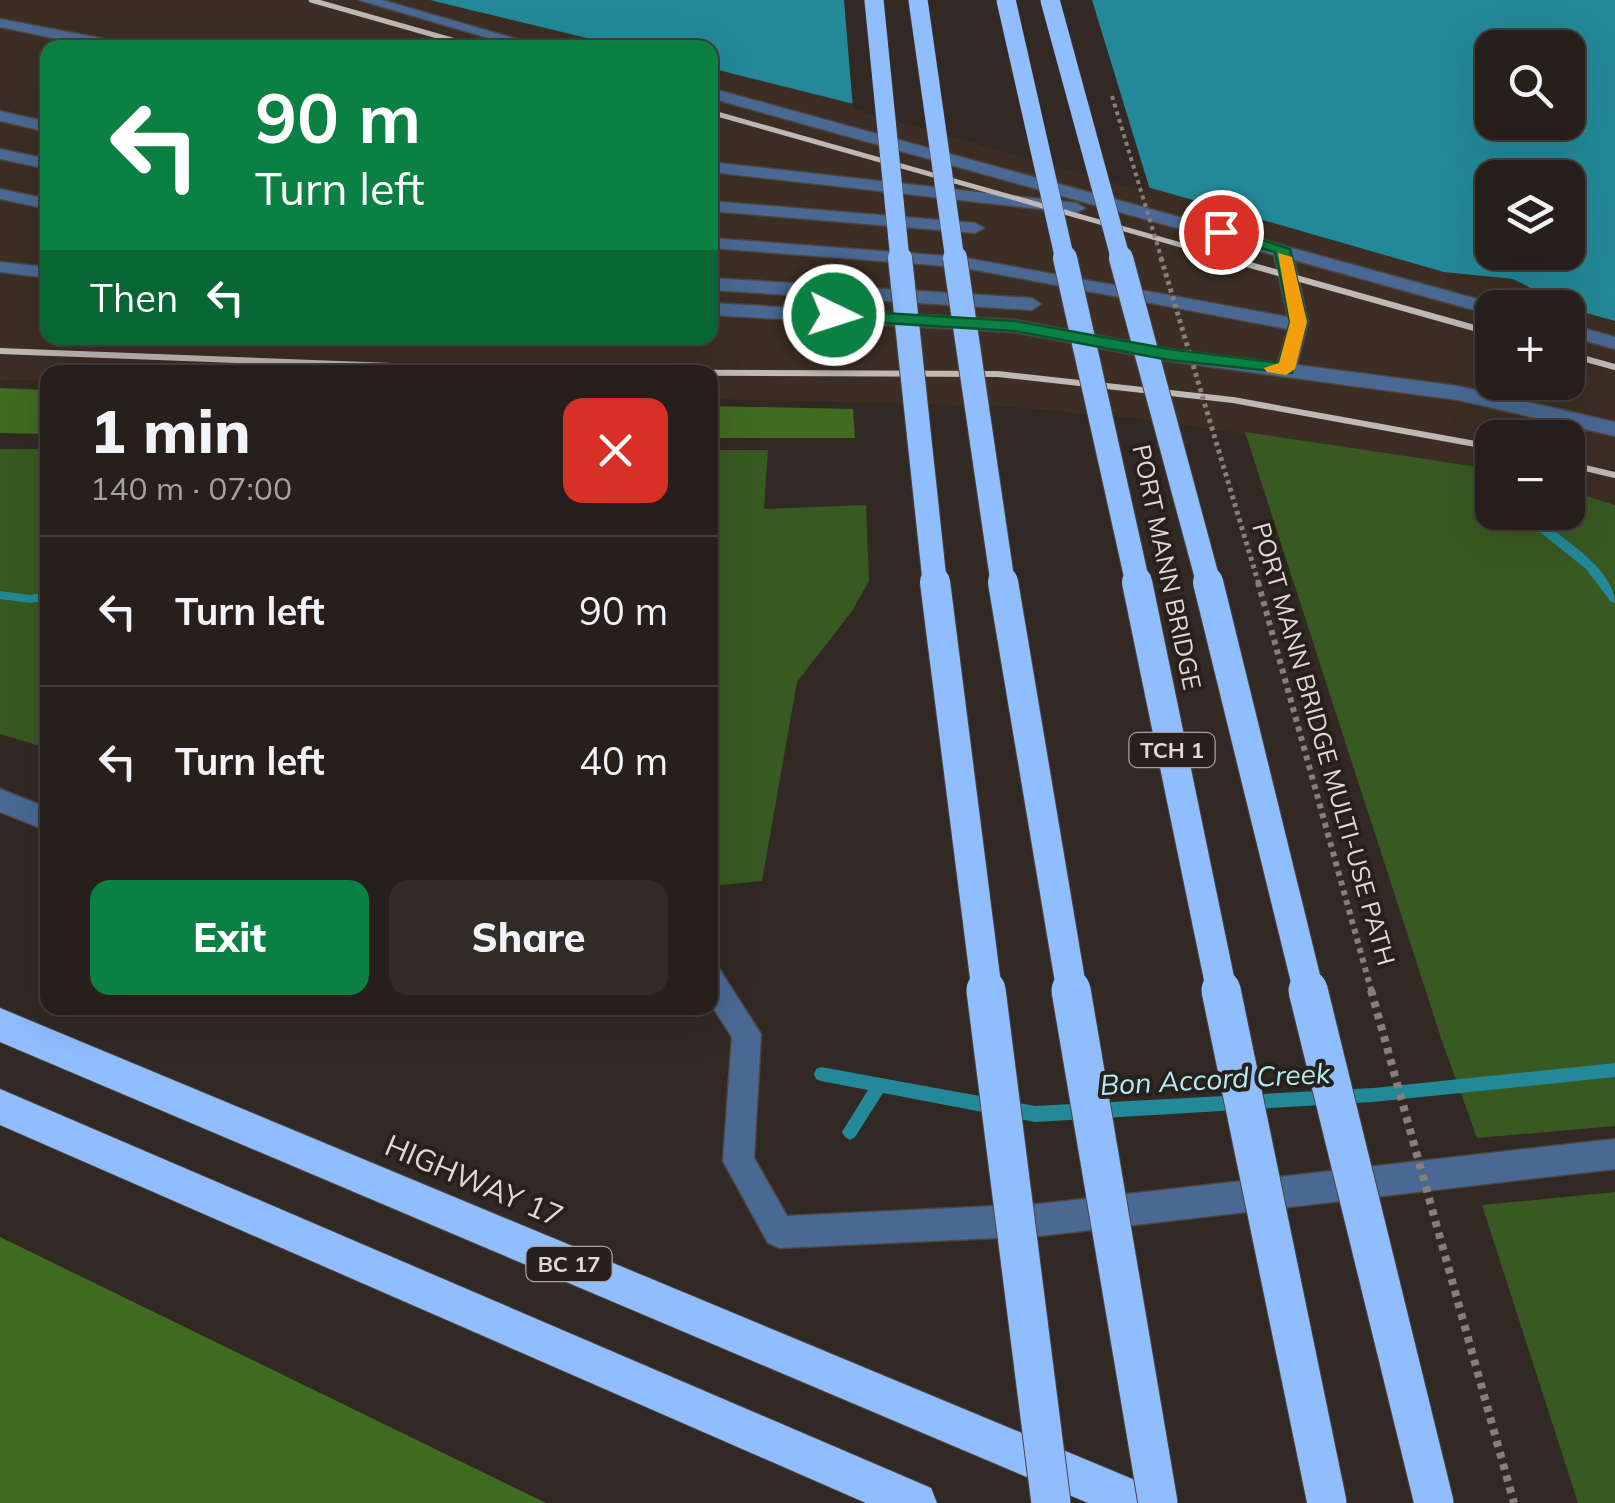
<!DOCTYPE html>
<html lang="en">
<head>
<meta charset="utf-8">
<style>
	:root { --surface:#261f1b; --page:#322c28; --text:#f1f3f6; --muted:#a4a2a3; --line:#423d3a; --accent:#0b8043 }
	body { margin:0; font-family:Mulish,sans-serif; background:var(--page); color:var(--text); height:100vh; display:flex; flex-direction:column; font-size:38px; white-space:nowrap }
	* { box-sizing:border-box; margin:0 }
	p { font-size:32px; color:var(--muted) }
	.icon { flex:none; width:55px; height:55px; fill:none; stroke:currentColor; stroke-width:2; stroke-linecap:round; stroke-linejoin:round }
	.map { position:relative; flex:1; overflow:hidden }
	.panel { position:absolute; left:40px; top:365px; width:678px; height:650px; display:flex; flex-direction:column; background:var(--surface); border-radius:20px; box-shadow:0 10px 40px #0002,0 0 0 2px var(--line) }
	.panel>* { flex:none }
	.guide { position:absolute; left:40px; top:40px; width:678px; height:305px; border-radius:20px; box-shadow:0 10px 40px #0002,0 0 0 2px var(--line); background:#0b8043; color:#fff; overflow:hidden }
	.tools { position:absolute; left:1475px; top:30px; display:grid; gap:20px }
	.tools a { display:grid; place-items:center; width:110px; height:110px; border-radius:20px; background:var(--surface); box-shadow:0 10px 40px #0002,0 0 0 2px var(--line); font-size:50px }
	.pin { position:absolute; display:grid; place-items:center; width:85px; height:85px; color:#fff; margin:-42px; border:5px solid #fff; border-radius:50%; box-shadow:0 2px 10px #0007 }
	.me { position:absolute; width:110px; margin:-55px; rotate:94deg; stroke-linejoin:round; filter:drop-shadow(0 0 8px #0008) }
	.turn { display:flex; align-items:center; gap:35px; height:210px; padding:0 50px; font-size:45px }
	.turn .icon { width:130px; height:130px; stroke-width:2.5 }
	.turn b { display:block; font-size:70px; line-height:85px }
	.then { display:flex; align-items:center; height:95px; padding:0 50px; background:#0003; gap:20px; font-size:38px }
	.round { display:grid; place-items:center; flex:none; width:105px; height:105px; border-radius:20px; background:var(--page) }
	.overview { display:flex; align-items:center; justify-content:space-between; height:170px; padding:0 50px }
	h1 { font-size:60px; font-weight:800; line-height:75px }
	.cta { display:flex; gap:20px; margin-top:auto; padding:20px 50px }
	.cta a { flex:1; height:115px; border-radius:20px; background:var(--accent); color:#fff; font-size:40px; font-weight:800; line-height:115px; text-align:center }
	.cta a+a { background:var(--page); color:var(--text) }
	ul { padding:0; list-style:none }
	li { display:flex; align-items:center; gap:30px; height:150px; padding:0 50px; border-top:2px solid var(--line) }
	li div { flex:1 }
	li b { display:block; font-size:38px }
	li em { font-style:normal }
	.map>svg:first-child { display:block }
</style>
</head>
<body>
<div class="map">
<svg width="1615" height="1503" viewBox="0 0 1615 1503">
	<rect width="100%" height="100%" fill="#322924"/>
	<path fill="#3c2e24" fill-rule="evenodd" d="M 0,0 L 430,0 L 624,47 L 48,48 L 48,338 L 710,338 L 710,68 L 886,112 L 1513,279 L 1572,309 L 1615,321 L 1615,505 L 1568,490 L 1568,438 L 1492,438 L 1492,469 L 1134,418 L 999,406 L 710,399 L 710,372 L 48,372 L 47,381 L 0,380 ZM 1492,308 L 1568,308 L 1568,382 L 1492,382 Z"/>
	<path fill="#385921" d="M 1245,432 L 1492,469 L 1492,512 L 1568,512 L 1568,490 L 1615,505 L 1615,1126 L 1477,1138 L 1441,1038 Z
		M 0,449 L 47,449 L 47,748 L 0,734 Z
		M 710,450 L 768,450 L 764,509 L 866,505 L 869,581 L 852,611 L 797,682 L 762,881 L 710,886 Z
		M 1615,1192 L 1615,1503 L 1578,1503 L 1482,1205 Z"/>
	<path fill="#416b21" d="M 0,388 L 47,390 L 47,434 L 0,433 Z
		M 710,406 L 853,409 L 855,438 L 710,438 Z
		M 0,1237 L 546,1503 L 0,1503 Z"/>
	<path fill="#238998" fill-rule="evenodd" d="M 430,0 L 1615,0 L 1615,321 L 1572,309 L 1513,279 L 1444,272 L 886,112 L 710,68 L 710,48 L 624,47 ZM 1492,48 L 1568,48 L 1568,122 L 1492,122 ZM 1492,178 L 1568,178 L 1568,252 L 1492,252 Z"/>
	<path fill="#322924" d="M 844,0 L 1092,0 L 1151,193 L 853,109 Z"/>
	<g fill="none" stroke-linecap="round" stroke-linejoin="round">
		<path fill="#238998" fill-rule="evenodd" d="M 710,491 C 722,498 717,516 715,528 L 710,532 Z
			M 1515,512 L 1528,512 C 1555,533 1615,568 1615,603 L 1611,602 L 1586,569 Z
			M 0,591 L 30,595 L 48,592 L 48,600 L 30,603 L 0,599 Z
			M 1615,1063 L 1615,1077 L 1373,1102 L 1035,1122 L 883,1093 L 855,1137 L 850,1140 L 845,1137 L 842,1132 L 868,1090 L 821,1081 L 816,1079 L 814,1074 L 816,1069 L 821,1067 L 1035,1106 L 1373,1088 Z"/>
		<g stroke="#4e4540" stroke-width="3">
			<path id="minor" d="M 359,0 L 382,0 L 548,48 L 522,48 Z
				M 0,19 L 126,43 L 133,48 L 101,48 L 0,27 Z
				M 710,88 L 1499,305 L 1500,308 L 1492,308 L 1492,315 L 1294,260 L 1308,322 L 1297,365 L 1458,386 L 1615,422 L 1615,436 L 1458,400 L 1169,361 L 1015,332 L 710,315 L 710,303 L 1015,320 L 1169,349 L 1278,363 L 1288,329 L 960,267 L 710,248 L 710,238 L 960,257 L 1288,317 L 1274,255 L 710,98 Z
				M 0,111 L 48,122 L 48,132 L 0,121 Z
				M 0,149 L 48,159 L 48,169 L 0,159 Z
				M 710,162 L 1076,203 L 1085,208 L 1076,213 L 710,172 Z
				M 0,189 L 48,199 L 48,209 L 0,199 Z
				M 710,201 L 975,223 L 984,228 L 975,233 L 710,211 Z
				M 0,262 L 48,267 L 48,278 L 0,272 Z
				M 710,278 L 1032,298 L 1041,304 L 1032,310 L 710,290 Z
				M 1568,324 L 1615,337 L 1615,349 L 1568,336 Z
				M 0,789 L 48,808 L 48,831 L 0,812 Z
				M 710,966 L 720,970 L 761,1034 L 754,1158 L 787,1216 L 1039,1204 L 1615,1139 L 1615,1169 L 1039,1236 L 779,1248 L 768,1243 L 723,1161 L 732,1037 L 710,1003 Z"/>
		</g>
		<g stroke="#4e4540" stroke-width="2">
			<path id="highway" d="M 0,1008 L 1154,1488 L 1160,1503 L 1088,1503 L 0,1042 Z
				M 0,1089 L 931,1488 L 937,1503 L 866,1503 L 0,1125 Z"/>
		</g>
		<use href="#minor" fill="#496994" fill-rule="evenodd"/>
		<use href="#highway" fill="#8fbdfd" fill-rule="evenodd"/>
		<path stroke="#bfb9b5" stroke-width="5" d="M 311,0 L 480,48
			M 710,112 L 1234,260"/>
		<path stroke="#bfb9b5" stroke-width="6" d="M 1225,258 L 1492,333
			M 0,351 L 550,372 L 998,374 L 1233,400 L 1492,447
			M 1568,354 L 1615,367
			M 1568,464 L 1615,475"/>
		<g stroke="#4e4540" stroke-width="20" stroke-linecap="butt">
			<path id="highway-bridge-far3" d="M 874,0 L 900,260
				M 918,0 L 955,260
				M 1006,0 L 1065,260
				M 1050,0 L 1121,260"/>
		</g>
		<g stroke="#4e4540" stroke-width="26" stroke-linecap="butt">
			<path id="highway-bridge-far2" d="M 900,258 L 935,585
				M 955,258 L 1003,585
				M 1065,258 L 1138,585
				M 1121,258 L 1209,585"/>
		</g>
		<g stroke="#4e4540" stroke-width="32" stroke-linecap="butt">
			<path id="highway-bridge-far1" d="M 935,582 L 987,993
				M 1003,582 L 1072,993
				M 1137,582 L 1222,993
				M 1208,582 L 1309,993"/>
		</g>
		<g stroke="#4e4540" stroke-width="41" stroke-linecap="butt">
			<path id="highway-bridge" d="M 986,990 L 1051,1503
				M 1071,990 L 1158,1503
				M 1221,990 L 1327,1503
				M 1308,990 L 1434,1503"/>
		</g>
		<path stroke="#867f7a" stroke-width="4" stroke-dasharray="4 4" stroke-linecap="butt" d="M 1112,96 L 1162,260"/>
		<path stroke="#867f7a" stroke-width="5" stroke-dasharray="4 4" stroke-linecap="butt" d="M 1161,258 L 1259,585"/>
		<path stroke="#867f7a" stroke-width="6" stroke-dasharray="5 5" stroke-linecap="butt" d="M 1258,582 L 1372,993"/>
		<path stroke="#867f7a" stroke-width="8" stroke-dasharray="6 6" stroke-linecap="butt" d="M 1371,990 L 1514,1503"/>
		<use href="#highway-bridge-far3" stroke="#8fbdfd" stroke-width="19"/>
		<use href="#highway-bridge-far2" stroke="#8fbdfd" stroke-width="24"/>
		<use href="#highway-bridge-far1" stroke="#8fbdfd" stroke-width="30"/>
		<use href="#highway-bridge" stroke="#8fbdfd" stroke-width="39"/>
	</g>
	<path fill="#0b8043" stroke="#07532c" stroke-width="2.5" d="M 1221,227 L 1290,249 L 1307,322 L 1292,373 L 1169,360 L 1015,331 L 834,320 L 826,315 L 834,310 L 1015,321 L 1169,349 L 1279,363 L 1290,322 L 1275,252 L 1215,235 L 1215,229 Z"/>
	<path fill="#f59e0b" d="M 1278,253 L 1292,257 L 1307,322 L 1295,369 L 1286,375 L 1267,372 L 1264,368 L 1279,363 L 1290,322 Z"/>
	<g text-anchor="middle" stroke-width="8" stroke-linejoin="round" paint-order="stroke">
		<g fill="#28201a" stroke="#a7a29d" stroke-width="2.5">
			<rect x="1129.5" y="733" width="85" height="34" rx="8"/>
			<rect x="526.5" y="1247" width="85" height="34" rx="8"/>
		</g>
		<g font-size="22" font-weight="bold" fill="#ded9d5">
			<text x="1172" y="758">TCH 1</text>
			<text x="569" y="1272">BC 17</text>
		</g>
		<g font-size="25" fill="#ded9d5" stroke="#28201a">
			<text transform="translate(1167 567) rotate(78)" y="9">PORT MANN BRIDGE</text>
			<text transform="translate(1324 744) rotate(74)" y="9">PORT MANN BRIDGE MULTI-USE PATH</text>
		</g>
		<g font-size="28" font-style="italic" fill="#b4ebf5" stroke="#28201a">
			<text transform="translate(1215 1079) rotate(-3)" y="10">Bon Accord Creek</text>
		</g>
		<g font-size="30" fill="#ded9d5" stroke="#28201a">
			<text transform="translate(474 1181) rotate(23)" y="10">HIGHWAY 17</text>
		</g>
	</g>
</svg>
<div class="tools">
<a><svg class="icon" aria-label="search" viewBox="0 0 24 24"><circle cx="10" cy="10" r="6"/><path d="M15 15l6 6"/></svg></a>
<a><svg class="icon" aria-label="layers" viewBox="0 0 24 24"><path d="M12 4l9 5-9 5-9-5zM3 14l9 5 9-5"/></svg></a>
<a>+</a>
<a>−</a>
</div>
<div class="pin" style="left:1221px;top:232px;background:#d93025"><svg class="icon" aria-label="arrive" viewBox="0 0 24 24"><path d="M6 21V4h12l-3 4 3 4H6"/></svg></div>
<svg class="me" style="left:834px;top:315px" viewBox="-20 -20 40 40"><circle r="17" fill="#0b8043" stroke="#fff" stroke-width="3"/><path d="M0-11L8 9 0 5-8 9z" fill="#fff"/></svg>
<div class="guide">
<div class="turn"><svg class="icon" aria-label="left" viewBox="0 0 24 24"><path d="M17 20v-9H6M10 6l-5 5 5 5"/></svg><div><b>90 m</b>Turn left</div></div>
<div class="then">Then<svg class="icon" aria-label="left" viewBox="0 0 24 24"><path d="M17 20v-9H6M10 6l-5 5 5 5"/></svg></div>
</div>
<section class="panel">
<div class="overview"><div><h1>1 min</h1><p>140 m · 07:00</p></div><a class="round" style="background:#d93025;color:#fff"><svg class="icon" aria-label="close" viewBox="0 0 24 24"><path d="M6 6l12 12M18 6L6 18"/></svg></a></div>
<ul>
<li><svg class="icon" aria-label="left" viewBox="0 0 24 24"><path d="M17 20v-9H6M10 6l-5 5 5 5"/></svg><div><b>Turn left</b></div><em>90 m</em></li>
<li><svg class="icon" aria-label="left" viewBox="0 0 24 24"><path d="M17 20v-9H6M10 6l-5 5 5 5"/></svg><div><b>Turn left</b></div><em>40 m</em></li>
</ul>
<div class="cta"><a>Exit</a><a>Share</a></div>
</section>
</div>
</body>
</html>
